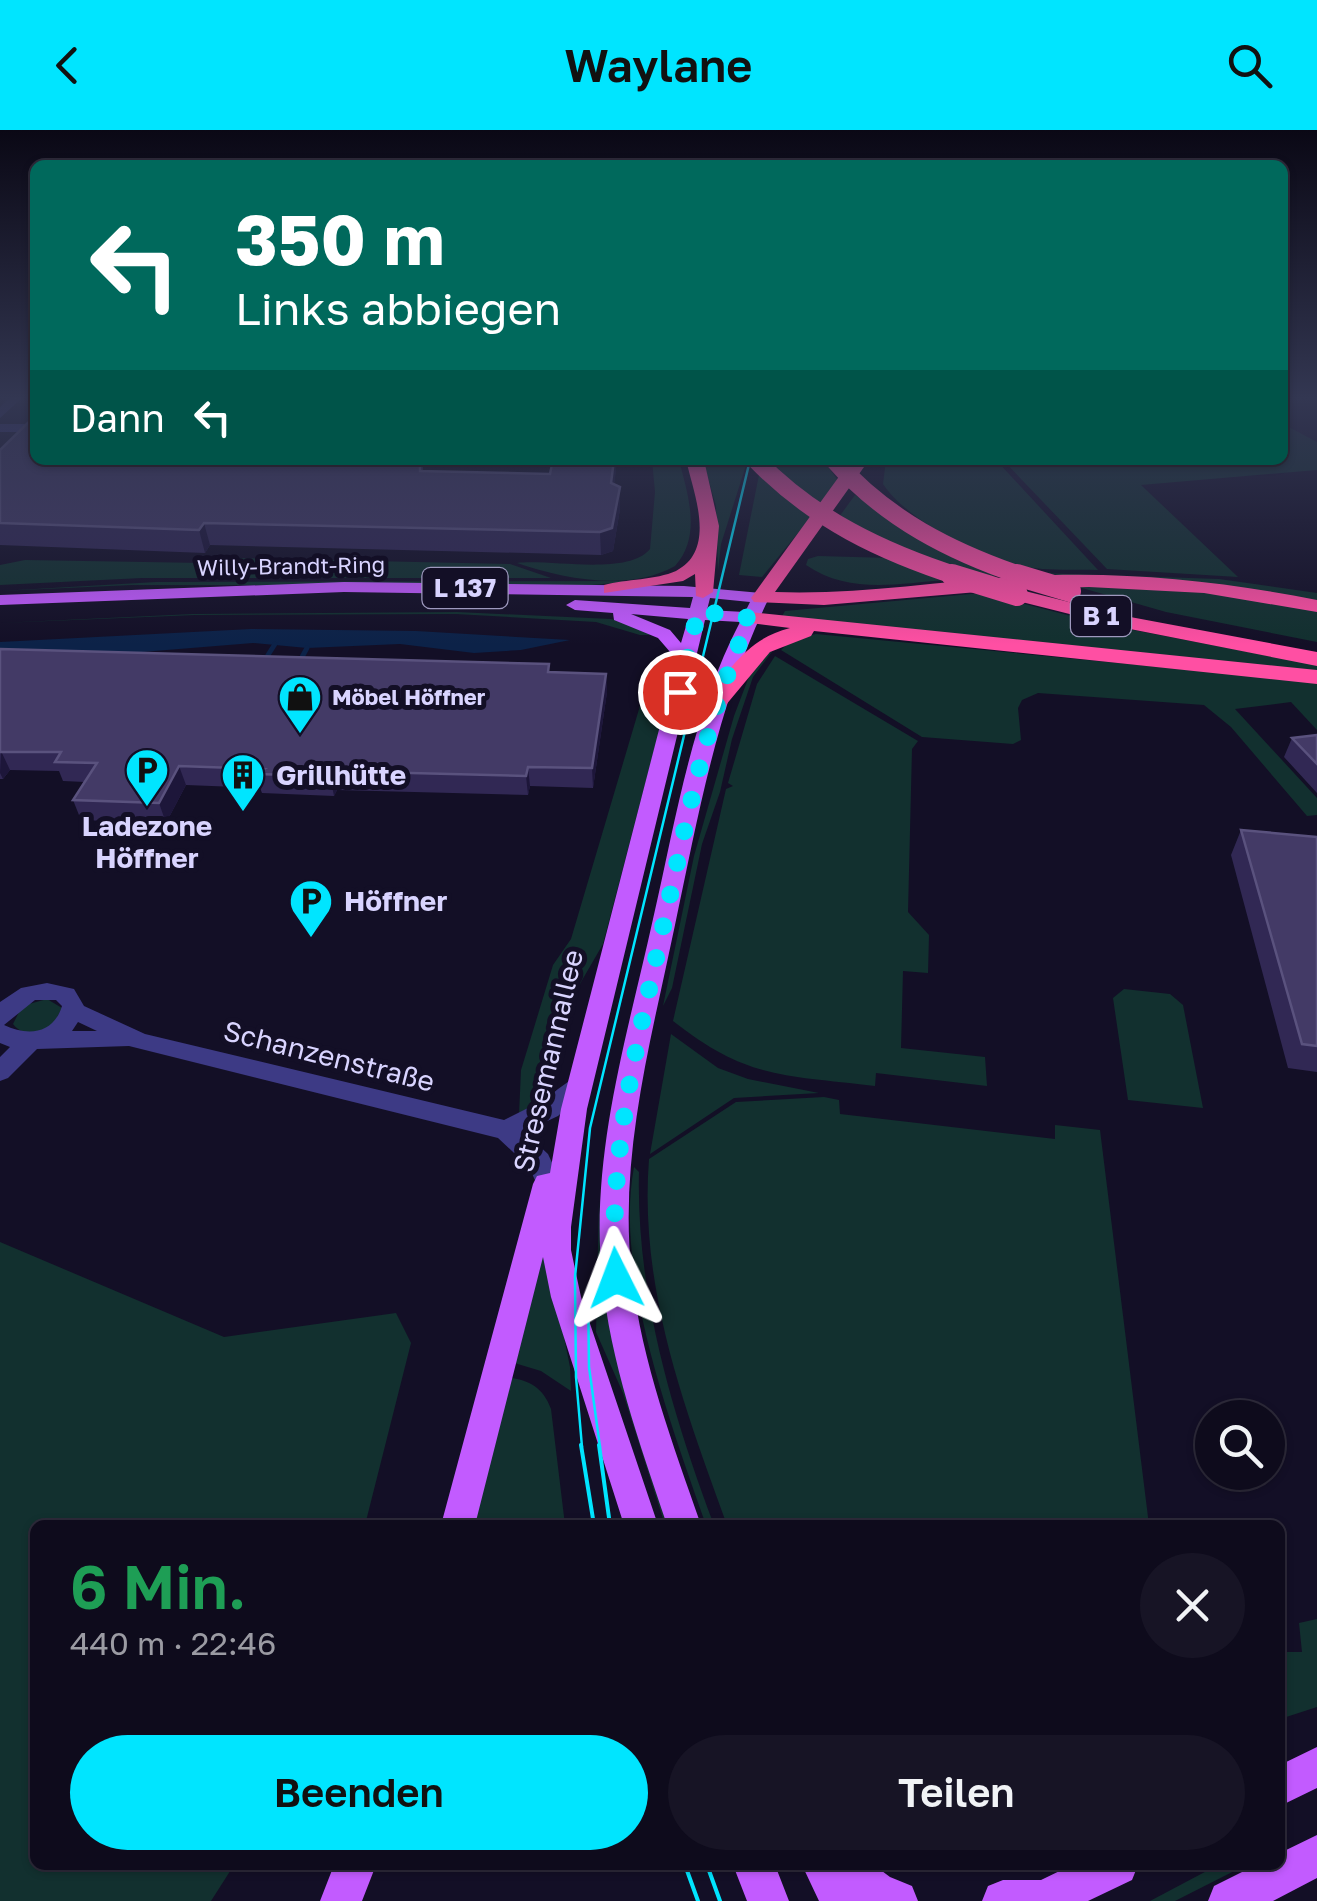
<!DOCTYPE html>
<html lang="de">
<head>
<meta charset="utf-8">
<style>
	:root { --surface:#0e0b1c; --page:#171425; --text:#f1f3f6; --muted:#9b9ba3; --line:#2e2b3b; --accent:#00e5ff }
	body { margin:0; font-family:"Golos Text",sans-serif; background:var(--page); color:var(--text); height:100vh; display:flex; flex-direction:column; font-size:38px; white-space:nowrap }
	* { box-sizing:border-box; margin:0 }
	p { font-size:32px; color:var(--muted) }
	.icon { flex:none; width:55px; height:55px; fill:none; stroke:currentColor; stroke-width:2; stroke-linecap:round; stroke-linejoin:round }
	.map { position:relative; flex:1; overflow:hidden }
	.side { position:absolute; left:30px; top:1390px; width:1255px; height:350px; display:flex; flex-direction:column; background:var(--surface); border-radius:15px; box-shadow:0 2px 8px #0004,0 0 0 2px var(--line) }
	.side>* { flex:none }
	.hud { position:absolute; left:30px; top:30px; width:1258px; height:305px; border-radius:15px; box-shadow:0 2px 8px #0004,0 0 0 2px var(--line); background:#00695c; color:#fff; overflow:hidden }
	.controls { position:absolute; left:1195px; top:1270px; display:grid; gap:20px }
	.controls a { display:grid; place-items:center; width:90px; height:90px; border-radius:50%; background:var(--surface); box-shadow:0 2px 8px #0004,0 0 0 2px var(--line); font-size:50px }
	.pin { position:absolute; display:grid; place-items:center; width:85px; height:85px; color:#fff; margin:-42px; border:5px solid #fff; border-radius:50%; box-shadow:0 2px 10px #0007 }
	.me { position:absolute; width:110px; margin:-55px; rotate:357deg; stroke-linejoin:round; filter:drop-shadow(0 0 8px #0008) }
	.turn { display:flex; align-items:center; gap:35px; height:210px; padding:0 40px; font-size:45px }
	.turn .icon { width:130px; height:130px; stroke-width:2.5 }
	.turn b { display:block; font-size:70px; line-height:85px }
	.then { display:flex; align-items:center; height:95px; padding:0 40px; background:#0003; gap:20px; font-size:38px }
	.round { display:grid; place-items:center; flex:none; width:105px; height:105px; border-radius:52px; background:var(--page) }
	.headline { display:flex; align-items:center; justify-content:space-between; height:170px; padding:0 40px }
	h1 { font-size:60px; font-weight:600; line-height:75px; color:#1e9e55 }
	.action { display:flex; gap:20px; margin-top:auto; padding:20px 40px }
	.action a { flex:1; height:115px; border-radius:60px; background:var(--accent); color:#111; font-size:40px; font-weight:600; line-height:115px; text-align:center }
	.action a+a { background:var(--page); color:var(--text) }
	header { display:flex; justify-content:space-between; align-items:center; height:130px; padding:0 40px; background:var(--accent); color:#111; font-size:45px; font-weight:600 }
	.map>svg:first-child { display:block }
</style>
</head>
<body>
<header><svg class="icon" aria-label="back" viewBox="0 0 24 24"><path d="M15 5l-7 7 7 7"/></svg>Waylane<svg class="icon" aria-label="search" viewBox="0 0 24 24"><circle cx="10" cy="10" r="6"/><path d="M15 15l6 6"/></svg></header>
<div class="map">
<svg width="1317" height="1771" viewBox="0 0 1317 1771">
	<rect width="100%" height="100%" fill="#130f26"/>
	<path fill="#12302f" d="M 1283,294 L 1317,312 L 1317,340 L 1141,355 L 1238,447 L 1107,439 L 1003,330 L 1282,330 Z
		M 652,330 L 679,330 C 688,365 702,406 675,436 C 629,462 564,449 517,433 C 551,429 628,446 650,419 L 655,362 Z
		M 703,330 L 747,332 L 721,414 L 718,441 L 716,376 Z
		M 767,330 L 823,330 L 839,352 L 820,375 Z
		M 886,330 L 996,330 L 1098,440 C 1071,439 1040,442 1013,434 C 973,423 906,389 883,354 Z
		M 759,345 L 811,387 L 762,447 L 739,445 Z
		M 855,365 L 921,409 L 1002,446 C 953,450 883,409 839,387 Z
		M 818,426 L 890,428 L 945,450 C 896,454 848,464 806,435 L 808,429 Z
		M 236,428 L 510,434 L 551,448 L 142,448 L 0,455 L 0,435 L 25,430 L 204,433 Z
		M 1039,443 L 1219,449 L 1317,463 L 1317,471 Z
		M 633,451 L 593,455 L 132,455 L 0,461 L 156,452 Z
		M 1075,456 L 1217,462 L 1317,479 L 1317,512 L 1166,482 Z
		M 982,463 L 1102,494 L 1317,535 L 1317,543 L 781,488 L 785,481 Z
		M 457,482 L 611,489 L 635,495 L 650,505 L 640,505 L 596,492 L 456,484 L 195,485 L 0,493 L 193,484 Z
		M 816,504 L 1317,552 L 1317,600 L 1291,572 L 1235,579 L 1317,668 L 1317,685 L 1307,686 L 1231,597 L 1204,575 L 1038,563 L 1022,570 L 1018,578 L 1021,610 L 1013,614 L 922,607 L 781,520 L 793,508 Z
		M 774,519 L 753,547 L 732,609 L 720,662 L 702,714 L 672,858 L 663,876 L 694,726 L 734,586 L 753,536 Z
		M 775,526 L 918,611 L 912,619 L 908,782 L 929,805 L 928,843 L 903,841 L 901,918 L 985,927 L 987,956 L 876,943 L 875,956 C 785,945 748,950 673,891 L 726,659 L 733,656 L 728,653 L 757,554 Z
		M 674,534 L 672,552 L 603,814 L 581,852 L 546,967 L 519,985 L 521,940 L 529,914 L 553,835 L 571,809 L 650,542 Z
		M 1124,859 L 1170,864 L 1183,875 L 1203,978 L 1128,970 L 1113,868 Z
		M 47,869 L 62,878 L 53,895 C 39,902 24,908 13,894 L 22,876 Z
		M 671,904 L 718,938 L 748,949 L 819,963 L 734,968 L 650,1024 Z
		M 824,967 L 839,970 L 840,984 L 1055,1009 L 1055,995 L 1100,1000 L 1149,1395 L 727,1395 C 684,1276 639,1158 649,1029 L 736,972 Z
		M 634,1037 L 639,1042 C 636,1163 672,1283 714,1395 L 706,1395 C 671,1295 614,1143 634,1037 Z
		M 599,1071 L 601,1124 L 675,1395 L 665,1395 L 623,1263 L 596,1202 Z
		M 543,1103 L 570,1237 L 571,1261 L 541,1241 L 511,1232 Z
		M 0,1112 L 224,1207 L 396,1183 L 411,1213 L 365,1395 L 35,1395 L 35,1735 L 234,1735 L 211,1771 L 0,1771 Z
		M 506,1247 C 529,1250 543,1257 551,1279 L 565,1395 L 470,1395 Z
		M 1317,1489 L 1317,1577 L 1280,1589 L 1280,1522 L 1302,1522 L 1299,1493 Z
		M 1218,1735 L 1246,1735 L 1175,1771 L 1150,1771 Z"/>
	<path fill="#0c2248" d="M 251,499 L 416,501 L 570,510 L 521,520 L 474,523 L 400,514 L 307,518 L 253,513 L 105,525 L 0,524 L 0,512 Z"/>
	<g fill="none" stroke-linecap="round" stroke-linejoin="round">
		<path stroke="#0c2248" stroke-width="5" d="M 268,525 L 275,514
			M 302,527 L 307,518"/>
		<path fill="#3d3a85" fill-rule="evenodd" d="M 10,267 L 23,267 L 0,288 L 0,277 Z
			M 0,294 L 35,294 L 35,302 L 0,302 Z
			M 47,853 L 74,859 L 84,876 L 145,904 L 504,990 L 540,972 L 572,949 L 588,949 L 592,955 L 558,986 L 524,1002 L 548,1024 L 561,1052 L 557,1059 L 548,1062 L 539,1059 L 529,1037 L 498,1008 L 129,916 L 37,919 L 8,948 L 0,951 L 0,927 L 10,917 L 0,913 L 0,872 L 21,858 ZM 35,870 L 56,870 L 62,876 C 53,905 27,906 4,895 ZM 78,892 L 97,901 L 72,901 Z"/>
		<path fill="#c25bff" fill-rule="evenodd" d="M 344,452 L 684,456 L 761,463 L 769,468 C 718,572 699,682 675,795 C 651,911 618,1027 632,1147 C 642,1233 673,1314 701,1395 L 667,1395 C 640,1314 610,1232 602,1147 C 590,1025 627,907 653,789 C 676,689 692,584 740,492 L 705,490 L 587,979 L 571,1097 L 571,1120 L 581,1167 L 658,1395 L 624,1395 L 551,1167 L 543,1127 L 475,1395 L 441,1395 L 533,1054 L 537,1046 L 550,1043 L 561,979 L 677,530 L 658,508 L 614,490 L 613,483 L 575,480 L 566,475 L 575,470 L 690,478 L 693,467 L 344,462 L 0,475 L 0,465 ZM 710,468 L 750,472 L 745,482 L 707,480 ZM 631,484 L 688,489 L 681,513 L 670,500 Z
			M 1317,1617 L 1317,1658 L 1280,1676 L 1280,1635 Z
			M 1317,1705 L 1317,1748 L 1273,1771 L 1208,1771 L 1214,1756 L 1256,1735 L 1280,1735 L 1280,1723 Z
			M 334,1735 L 376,1735 L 362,1771 L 320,1771 Z
			M 733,1735 L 775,1735 L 789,1771 L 747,1771 Z
			M 802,1735 L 874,1735 L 890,1747 L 912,1756 L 918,1771 L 819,1771 Z
			M 1072,1735 L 1138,1735 L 1132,1750 L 1088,1771 L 982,1771 L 988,1756 L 1003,1750 L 1041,1750 Z"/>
		<path fill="#ff4fa3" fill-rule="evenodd" d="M 686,330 L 704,330 L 719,396 L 713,462 L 703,468 L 696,466 L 695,444 L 683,451 L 604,463 L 604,455 C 626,449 656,450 676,441 C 717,420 694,364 686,330 Z
			M 851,330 L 869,330 L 775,462 C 855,465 933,452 1012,447 C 1115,440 1216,450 1317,470 L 1317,482 L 1204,463 L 1089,457 L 1013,459 L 824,475 L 754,472 L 751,468 Z
			M 1017,459 L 1125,486 L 1317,522 L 1317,536 L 1125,498 L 1010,469 L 1007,465 Z
			M 750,482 L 1317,540 L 1317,554 L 814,501 L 811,506 L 770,522 L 725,576 L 709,576 L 706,571 C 729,539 749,508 790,498 L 743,492 L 740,488 L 743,484 Z"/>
		<path stroke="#00e5ff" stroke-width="2.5" d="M 588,1161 L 589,1237 L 600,1317
			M 582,1317 L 576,1247 L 575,1147 L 590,998 L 750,330"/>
		<path stroke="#00e5ff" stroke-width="4" d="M 581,1315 L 594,1395
			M 599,1315 L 610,1395
			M 685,1735 L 698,1771
			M 707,1735 L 720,1771"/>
		<path stroke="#ff4fa3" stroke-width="18" d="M 756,330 C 813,389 882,422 960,447
			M 834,330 C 886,389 951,422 1025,447"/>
		<path stroke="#ff4fa3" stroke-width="22" d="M 952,445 L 1017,465
			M 1017,445 L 1070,461"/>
	</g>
	<path fill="#312854" d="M 0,320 L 35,330 L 423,330 L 423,341 L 550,344 L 552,334 L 551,334 L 551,330 L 617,330 L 614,354 L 620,357 L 620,379 L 613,421 L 601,425 L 210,415 L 205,423 L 0,415 Z
		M 451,330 L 514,330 L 500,334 L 452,333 Z
		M 0,519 L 606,544 L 607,562 L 593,658 L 530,656 L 528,665 L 337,660 L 334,666 L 262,663 L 260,658 L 186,655 L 166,693 L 81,690 L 73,670 L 85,652 L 63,651 L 59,641 L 10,640 L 3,649 L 0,649 Z
		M 1317,605 L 1317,663 L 1284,627 L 1292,608 Z
		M 1241,700 L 1317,707 L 1317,942 L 1288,938 L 1231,725 Z"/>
	<path fill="#1d163a" d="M 499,330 L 514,330 L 500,334 Z
		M 614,330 L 617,330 L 612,375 L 611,353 Z
		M 620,357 L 620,379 L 613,421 L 601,425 L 600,402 Z
		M 204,393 L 210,415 L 205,423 L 199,400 Z
		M 606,544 L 607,562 L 593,658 L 592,638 Z
		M 1,621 L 10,640 L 3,649 L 0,643 Z
		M 179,636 L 186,655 L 166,693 L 159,673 Z
		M 528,637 L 530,656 L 528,665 L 526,646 Z
		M 332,641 L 337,660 L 334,666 L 330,646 Z"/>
	<path fill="#433a66" stroke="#5a527e" stroke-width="2.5" d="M 35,286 L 35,330 L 420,330 L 420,341 L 550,344 L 553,330 L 614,330 L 611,353 L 620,357 L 612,398 L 600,402 L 204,393 L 199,400 L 0,393 L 0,320 Z
		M 0,519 L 549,534 L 548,542 L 606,544 L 592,638 L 528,637 L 526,646 L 332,641 L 330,646 L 256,644 L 264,639 L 179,636 L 159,673 L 73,670 L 97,633 L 55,632 L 61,622 L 0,622 Z
		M 1317,605 L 1317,634 L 1292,608 Z
		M 1241,700 L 1317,707 L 1317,916 L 1302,914 Z"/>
	<linearGradient id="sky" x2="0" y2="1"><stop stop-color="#0a0815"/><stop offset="0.52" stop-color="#333752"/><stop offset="1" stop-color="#333752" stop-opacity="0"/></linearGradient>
	<rect width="1317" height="515" fill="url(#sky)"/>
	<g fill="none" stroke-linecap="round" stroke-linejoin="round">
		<path stroke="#00e5ff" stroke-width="18" stroke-dasharray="0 32.4" d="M 616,1148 C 607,1024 639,908 665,788 C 688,686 707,584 750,488 L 698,481 L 680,562"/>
	</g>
	<defs>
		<g id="shop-pin" transform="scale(2.25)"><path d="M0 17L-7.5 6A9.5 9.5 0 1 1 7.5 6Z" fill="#00e5ff" stroke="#130f26"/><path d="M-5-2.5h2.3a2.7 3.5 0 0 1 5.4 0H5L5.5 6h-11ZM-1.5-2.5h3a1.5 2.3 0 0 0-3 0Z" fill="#111"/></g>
		<g id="parking-pin" transform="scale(2.25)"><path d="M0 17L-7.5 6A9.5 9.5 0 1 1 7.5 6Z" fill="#00e5ff" stroke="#130f26"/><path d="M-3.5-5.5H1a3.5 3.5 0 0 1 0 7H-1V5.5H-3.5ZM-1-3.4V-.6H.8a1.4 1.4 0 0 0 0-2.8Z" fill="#111"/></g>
		<g id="building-pin" transform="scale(2.25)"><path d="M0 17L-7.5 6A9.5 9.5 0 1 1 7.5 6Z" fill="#00e5ff" stroke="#130f26"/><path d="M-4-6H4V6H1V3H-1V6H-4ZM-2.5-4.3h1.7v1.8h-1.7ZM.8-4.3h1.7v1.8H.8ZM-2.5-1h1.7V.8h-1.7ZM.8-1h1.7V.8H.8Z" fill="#111"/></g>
	</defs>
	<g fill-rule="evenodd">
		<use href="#shop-pin" x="300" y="567"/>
		<use href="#parking-pin" x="147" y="640"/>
		<use href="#building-pin" x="243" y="645"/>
		<use href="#parking-pin" x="311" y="771"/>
	</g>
	<g text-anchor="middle" stroke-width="10" stroke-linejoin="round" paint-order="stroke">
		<g font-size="22" fill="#d9d4ff" stroke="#130f26">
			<text transform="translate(291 436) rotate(-1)" y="8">Willy-Brandt-Ring</text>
		</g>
		<g font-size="22" font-weight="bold" fill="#d9d4ff" stroke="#130f26" text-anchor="start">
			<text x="332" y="575">Möbel Höffner</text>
		</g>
		<g fill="#130f26" stroke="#9e99be" stroke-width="2.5">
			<rect x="422.5" y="438" width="85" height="40" rx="8"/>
			<rect x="1071" y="466" width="60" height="40" rx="8"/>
		</g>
		<g font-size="25" font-weight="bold" fill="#d9d4ff">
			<text x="465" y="467">L 137</text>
			<text x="1101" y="495">B 1</text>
		</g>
		<g font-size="28" font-weight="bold" fill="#d9d4ff" stroke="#130f26" text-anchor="start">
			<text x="276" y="655">Grillhütte</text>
			<text x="147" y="706" text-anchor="middle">Ladezone<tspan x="147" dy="32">Höffner</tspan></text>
			<text x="344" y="781">Höffner</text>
		</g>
		<g font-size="28" fill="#d9d4ff" stroke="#130f26">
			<text transform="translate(329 926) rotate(14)" y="10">Schanzenstraße</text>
			<text transform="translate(548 931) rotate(-77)" y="10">Stresemannallee</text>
		</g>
	</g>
</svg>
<div class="controls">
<a><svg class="icon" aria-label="search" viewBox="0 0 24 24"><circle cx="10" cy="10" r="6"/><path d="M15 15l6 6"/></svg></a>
</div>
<div class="pin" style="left:680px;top:562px;background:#d93025"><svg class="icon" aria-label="arrive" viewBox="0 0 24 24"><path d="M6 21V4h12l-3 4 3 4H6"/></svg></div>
<svg class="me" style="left:616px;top:1148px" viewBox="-20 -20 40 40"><path d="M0-17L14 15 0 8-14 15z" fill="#00e5ff" stroke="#fff" stroke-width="4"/></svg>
<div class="hud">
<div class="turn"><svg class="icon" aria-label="left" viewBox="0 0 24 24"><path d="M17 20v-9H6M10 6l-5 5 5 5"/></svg><div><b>350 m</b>Links abbiegen</div></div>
<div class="then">Dann<svg class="icon" aria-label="left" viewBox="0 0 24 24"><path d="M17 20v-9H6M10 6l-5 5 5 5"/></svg></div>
</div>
<section class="side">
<div class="headline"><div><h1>6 Min.</h1><p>440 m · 22:46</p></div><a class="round"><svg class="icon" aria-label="close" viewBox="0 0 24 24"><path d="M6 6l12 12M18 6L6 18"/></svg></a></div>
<div class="action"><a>Beenden</a><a>Teilen</a></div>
</section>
</div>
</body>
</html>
